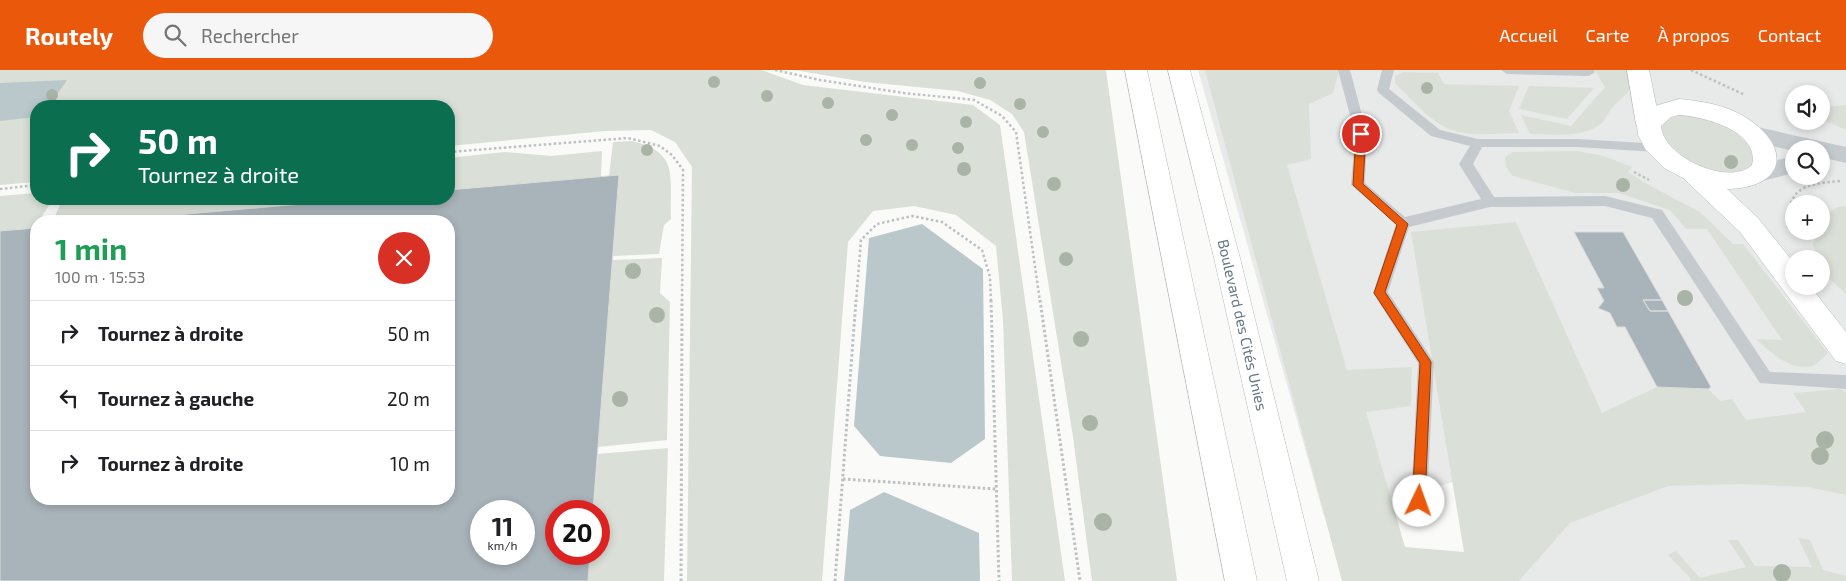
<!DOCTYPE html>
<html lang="fr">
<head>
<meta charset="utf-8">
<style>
	:root { --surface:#fff; --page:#f6f6f6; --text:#202124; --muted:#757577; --line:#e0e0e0; --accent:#ea580c }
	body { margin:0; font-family:"Exo 2",sans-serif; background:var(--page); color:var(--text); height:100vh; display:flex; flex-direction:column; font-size:19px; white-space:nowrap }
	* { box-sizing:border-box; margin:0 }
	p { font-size:16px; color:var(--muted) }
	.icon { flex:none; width:28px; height:28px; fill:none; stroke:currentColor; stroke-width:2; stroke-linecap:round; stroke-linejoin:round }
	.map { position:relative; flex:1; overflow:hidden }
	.details { position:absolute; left:30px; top:145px; width:425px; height:290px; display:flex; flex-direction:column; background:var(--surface); border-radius:20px; box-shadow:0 2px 8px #0003 }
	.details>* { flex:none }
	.top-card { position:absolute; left:30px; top:30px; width:425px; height:105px; border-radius:20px; box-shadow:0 2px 8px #0003; background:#0b6e4f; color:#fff; overflow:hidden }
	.buttons { position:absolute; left:1785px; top:15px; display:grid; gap:10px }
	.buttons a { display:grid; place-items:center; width:45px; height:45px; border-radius:50%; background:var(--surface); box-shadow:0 2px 8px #0003; font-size:25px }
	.speed { position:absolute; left:470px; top:430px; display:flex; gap:10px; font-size:25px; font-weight:700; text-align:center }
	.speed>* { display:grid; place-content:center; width:65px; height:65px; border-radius:50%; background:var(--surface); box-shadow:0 2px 8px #0003; line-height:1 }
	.speed small { font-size:12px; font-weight:400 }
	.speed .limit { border:8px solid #d22; background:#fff; color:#111 }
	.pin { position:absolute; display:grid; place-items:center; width:42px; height:42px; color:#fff; margin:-21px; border:2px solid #fff; border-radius:50%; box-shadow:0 1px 5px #0007 }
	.me { position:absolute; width:55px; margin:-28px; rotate:3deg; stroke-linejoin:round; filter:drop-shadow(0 0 4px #0008) }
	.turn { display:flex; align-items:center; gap:18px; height:105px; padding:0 25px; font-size:22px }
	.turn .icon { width:65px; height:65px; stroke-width:2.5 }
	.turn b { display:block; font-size:35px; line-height:42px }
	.round { display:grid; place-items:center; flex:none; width:52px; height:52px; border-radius:26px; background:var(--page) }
	.overview { display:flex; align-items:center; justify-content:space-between; height:85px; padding:0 25px }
	h1 { font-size:30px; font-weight:700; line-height:38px; color:#1e9e55 }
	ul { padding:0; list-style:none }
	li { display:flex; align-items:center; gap:15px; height:65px; padding:0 25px; border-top:1px solid var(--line) }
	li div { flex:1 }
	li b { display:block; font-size:19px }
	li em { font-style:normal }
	header { display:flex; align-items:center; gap:30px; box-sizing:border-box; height:70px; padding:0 25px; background:var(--accent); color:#fff }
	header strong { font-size:24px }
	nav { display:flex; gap:28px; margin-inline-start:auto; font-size:18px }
	.search { width:350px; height:45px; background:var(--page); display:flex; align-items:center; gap:12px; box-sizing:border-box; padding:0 18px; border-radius:28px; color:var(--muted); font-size:19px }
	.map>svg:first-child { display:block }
</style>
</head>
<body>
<header>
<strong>Routely</strong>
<div class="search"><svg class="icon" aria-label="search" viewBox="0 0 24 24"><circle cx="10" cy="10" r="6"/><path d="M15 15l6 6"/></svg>Rechercher</div>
<nav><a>Accueil</a><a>Carte</a><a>À propos</a><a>Contact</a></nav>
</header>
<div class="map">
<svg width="1846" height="511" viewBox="0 0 1846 511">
	<rect width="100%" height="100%" fill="#fafaf8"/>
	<path fill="#e8e9e9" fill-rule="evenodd" d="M 1198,0 L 1846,0 L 1846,511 L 1493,511 L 1651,360 L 1324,446 ZM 1794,24 L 1821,24 L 1821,51 L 1794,51 ZM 1794,79 L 1821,79 L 1821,106 L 1794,106 ZM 1794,134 L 1821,134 L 1821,161 L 1794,161 ZM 1794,189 L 1821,189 L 1821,216 L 1794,216 Z"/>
	<path fill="#dae0d7" d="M 0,0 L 761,0 L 803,15 L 973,35 L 1000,55 L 1065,511 L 1012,511 L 1003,250 L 996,176 L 956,145 L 914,136 L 873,141 L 848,172 L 822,511 L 687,511 L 692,97 L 675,72 L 651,60 L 605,61 L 449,76 L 449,36 L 36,36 L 36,112 L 0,115 Z
		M 794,0 L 1106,0 L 1177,511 L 1092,511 L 1073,367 L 1024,62 L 1012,44 L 990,30 L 958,21 L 865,12 Z
		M 1205,0 L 1339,0 L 1333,23 L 1309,34 L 1311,89 L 1287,95 L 1347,300 L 1412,297 L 1411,336 L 1366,342 L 1405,477 L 1464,482 L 1411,162 L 1516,152 L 1602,343 L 1657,317 L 1708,319 L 1720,331 L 1732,329 L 1746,350 L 1806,342 L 1793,323 L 1840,319 L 1846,322 L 1846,425 L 1808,417 L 1739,414 L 1668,416 L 1570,453 L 1519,511 L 1342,511 Z
		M 1595,0 L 1627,0 C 1634,23 1628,21 1614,36 C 1609,40 1607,47 1603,52 C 1585,69 1553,64 1530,64 L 1521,45 L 1571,56 L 1605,17 Z
		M 1404,2 L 1438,3 L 1444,14 L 1519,16 L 1509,41 L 1519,63 C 1498,63 1472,67 1452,60 C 1429,52 1412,29 1395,13 L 1395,6 Z
		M 1529,16 L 1594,18 L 1567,49 L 1519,39 Z
		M 1846,35 L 1846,60 L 1821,49 L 1821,39 L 1824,37 Z
		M 1675,44 C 1685,45 1696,45 1706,47 C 1734,54 1787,98 1730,106 C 1719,108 1693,97 1681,94 L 1656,54 Z
		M 632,71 C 681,83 669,107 671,149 L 664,155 L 659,184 L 613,186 L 619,105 L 609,106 L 613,72 Z
		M 602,81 L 601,107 L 449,120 L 449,88 L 504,82 L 551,86 Z
		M 1577,81 L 1604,86 L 1632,97 L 1628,102 L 1647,114 L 1700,142 L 1733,174 L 1743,174 L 1828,283 C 1823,287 1818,294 1812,296 C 1792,302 1770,282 1756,269 L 1782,270 L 1707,159 L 1686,159 L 1670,140 L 1619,123 L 1575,123 L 1513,106 L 1506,97 L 1505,87 L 1513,82 Z
		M 36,123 L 36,129 L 53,129 L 39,151 L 36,151 L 36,158 L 0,161 L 0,126 Z
		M 62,129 L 322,129 L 322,132 L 108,151 L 82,151 L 83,147 L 54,149 Z
		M 1846,136 L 1846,224 L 1821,201 L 1821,189 L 1818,189 L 1813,174 L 1817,161 L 1821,161 L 1821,149 L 1837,137 Z
		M 662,188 L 660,223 L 670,232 L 667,370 L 598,377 L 612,190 Z
		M 668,378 L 664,511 L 588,511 L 590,484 L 599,484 L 599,441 L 593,441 L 598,384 Z
		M 1798,468 L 1810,470 L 1823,500 L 1846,506 L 1846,511 L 1689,511 L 1691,509 L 1668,485 L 1676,481 L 1700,508 L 1746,497 L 1728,470 L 1738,470 L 1755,496 L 1812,497 Z"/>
	<path fill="#bac8cb" d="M 67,10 L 49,36 L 36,36 L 36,47 L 0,51 L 0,13 Z
		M 922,154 L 983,199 L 985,369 L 951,393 L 880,386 L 854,356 L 869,168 Z
		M 884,422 L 979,463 L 980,511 L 844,511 L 850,440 Z"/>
	<path fill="#a9b3ba" stroke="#dcdcda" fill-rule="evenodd" d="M 619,105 L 593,441 L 556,441 L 556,484 L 590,484 L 588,511 L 0,511 L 0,161 L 36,158 L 36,429 L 449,429 L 449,151 L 108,151 L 358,129 L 449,129 L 449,120 ZM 481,441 L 524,441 L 524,484 L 481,484 Z
		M 1574,162 L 1623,162 L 1662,230 L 1643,230 L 1650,241 L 1668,241 L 1711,317 L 1708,319 L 1657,317 L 1625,257 L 1617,257 L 1610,243 L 1598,238 L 1604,231 L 1597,218 L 1604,218 Z
		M 1643,230 L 1662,230 L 1668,241 L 1650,241 Z"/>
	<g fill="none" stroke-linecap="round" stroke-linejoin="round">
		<g stroke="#b5bcc1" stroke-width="1">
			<path id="secondary" d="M 1679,29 C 1701,31 1726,35 1745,47 C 1792,76 1787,118 1727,119 L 1758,148 L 1794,193 L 1794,216 L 1810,216 L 1846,262 L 1846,294 L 1836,291 L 1740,162 L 1683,108 L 1664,98 L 1646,80 L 1638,65 L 1637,56 L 1645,42 L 1655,36 ZM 1679,45 C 1702,46 1761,61 1752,95 C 1729,117 1663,87 1661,56 L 1671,47 Z"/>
		</g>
		<g stroke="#b6bcc0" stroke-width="1">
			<path id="primary" d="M 1168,0 L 1190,0 L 1240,188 L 1319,511 L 1287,511 L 1214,188 Z"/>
		</g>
		<g stroke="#b6bbbe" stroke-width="1">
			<path id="trunk" d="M 1125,0 L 1147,0 L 1257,511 L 1225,511 Z
				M 1627,0 L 1649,0 L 1660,54 L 1656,60 L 1648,62 L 1640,60 L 1636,54 Z"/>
		</g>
		<path stroke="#bdc1c3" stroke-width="2.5" stroke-dasharray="2.5 2.5" stroke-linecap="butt" d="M 775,0 L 820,10 L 904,23 L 974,30 L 1002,46 L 1016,62 L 1040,232
			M 1691,0 L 1745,25
			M 449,82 L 628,68 L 660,76 L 672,85 L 683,100 L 682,232
			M 1634,102 L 1649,110
			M 0,119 L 36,115
			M 1788,158 C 1787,118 1803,114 1840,111
			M 856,232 L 861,170 L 877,154 L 912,146 L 942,152 L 982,180 L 990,207 L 991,232"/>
		<path stroke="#bdc1c3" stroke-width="3" stroke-dasharray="2.5 2.5" stroke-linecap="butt" d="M 991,230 L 999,511
			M 1040,230 L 1080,511
			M 843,409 L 996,419
			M 681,511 L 682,230
			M 835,511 L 856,230"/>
		<path fill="#c5cace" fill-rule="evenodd" d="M 1338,0 L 1350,0 L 1367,64 L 1365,113 L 1405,147 L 1481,129 L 1459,94 L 1470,76 L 1431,66 L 1379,23 L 1377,20 L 1382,0 L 1394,0 L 1389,19 L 1440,60 L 1478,69 L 1577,69 L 1661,74 L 1663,77 L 1661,80 L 1656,82 L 1577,77 L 1482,77 L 1473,94 L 1494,127 L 1605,126 L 1662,140 L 1770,302 L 1846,305 L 1846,319 L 1760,313 L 1652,148 L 1605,136 L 1490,137 L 1409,157 L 1388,222 L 1434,292 L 1427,431 L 1425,436 L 1419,439 L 1413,436 L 1411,431 L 1418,293 L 1373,223 L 1396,154 L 1351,115 L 1355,64 Z
			M 1501,0 L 1594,0 L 1595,2 L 1589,6 L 1507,4 Z"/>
		<path fill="#c5cace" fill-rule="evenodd" d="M 1753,56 L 1846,77 L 1846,93 L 1821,87 L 1821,79 L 1794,79 L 1794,81 L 1745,70 L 1741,64 L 1745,58 Z
			M 1794,86 L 1794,103 L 1762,111 L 1753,108 L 1750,102 L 1753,96 Z"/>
		<use href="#secondary" fill="#fff" fill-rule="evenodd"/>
		<use href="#primary" fill="#fff" fill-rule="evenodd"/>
		<use href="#trunk" fill="#fff" fill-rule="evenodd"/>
	</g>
	<g fill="#aab4a6">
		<circle cx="714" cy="12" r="6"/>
		<circle cx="980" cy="13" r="6"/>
		<circle cx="1427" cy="18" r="6"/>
		<circle cx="52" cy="25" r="6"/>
		<circle cx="767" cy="26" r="6"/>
		<circle cx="828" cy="33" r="6"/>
		<circle cx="1020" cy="34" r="6"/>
		<circle cx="892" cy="45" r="6"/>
		<circle cx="966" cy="52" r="6"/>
		<circle cx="1043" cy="62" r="6"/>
		<circle cx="866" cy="70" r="6"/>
		<circle cx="912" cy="75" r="6"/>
		<circle cx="958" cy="78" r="6"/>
		<circle cx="647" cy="80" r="6"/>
		<circle cx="1731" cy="92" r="7"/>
		<circle cx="964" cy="99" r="7"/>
		<circle cx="1054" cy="114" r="7"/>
		<circle cx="1623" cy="115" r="7"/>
		<circle cx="1066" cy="189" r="7"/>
		<circle cx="633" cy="201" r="8"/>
		<circle cx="1685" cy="228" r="8"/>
		<circle cx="657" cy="245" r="8"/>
		<circle cx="1081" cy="269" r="8"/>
		<circle cx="620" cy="329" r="8"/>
		<circle cx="1090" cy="353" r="8"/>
		<circle cx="1825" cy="370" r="9"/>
		<circle cx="1820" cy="386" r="9"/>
		<circle cx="1103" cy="452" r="9"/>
		<circle cx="1782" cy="503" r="9"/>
	</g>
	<path fill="#ea580c" stroke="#983908" d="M 1361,61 L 1366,64 L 1363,114 L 1408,154 L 1385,222 L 1431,292 L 1425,431 L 1423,435 L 1419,437 L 1414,435 L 1412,431 L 1420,293 L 1374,223 L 1397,155 L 1353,115 L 1356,64 Z"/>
	<g text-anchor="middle" stroke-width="5" stroke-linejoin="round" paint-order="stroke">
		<g font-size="15" fill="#637784" stroke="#fff">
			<text transform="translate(1242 255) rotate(77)" y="5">Boulevard des Cités Unies</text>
		</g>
	</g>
</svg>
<div class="buttons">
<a><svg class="icon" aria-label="sound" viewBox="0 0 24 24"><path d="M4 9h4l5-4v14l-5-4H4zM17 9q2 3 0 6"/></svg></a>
<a><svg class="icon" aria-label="search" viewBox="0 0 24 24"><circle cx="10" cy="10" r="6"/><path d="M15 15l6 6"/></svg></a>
<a>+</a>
<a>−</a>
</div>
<div class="speed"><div>11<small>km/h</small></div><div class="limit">20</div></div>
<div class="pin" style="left:1361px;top:64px;background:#d93025"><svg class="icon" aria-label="arrive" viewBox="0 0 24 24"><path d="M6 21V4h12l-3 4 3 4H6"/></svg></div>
<svg class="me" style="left:1419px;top:431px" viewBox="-20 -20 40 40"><circle r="19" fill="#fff"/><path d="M0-13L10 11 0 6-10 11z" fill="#ea580c"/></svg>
<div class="top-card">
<div class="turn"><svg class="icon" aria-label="right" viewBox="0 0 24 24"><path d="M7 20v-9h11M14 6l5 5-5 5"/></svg><div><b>50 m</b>Tournez à droite</div></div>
</div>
<section class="details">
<div class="overview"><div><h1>1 min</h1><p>100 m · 15:53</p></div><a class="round" style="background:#d93025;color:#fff"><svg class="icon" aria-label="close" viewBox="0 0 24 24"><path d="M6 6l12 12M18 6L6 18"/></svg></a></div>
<ul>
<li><svg class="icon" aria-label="right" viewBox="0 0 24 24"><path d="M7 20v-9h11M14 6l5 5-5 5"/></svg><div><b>Tournez à droite</b></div><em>50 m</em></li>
<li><svg class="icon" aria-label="left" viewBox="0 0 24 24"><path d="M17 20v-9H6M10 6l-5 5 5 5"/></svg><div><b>Tournez à gauche</b></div><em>20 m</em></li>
<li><svg class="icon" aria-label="right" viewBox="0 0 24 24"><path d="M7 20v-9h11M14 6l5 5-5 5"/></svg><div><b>Tournez à droite</b></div><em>10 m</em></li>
</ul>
</section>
</div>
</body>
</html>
